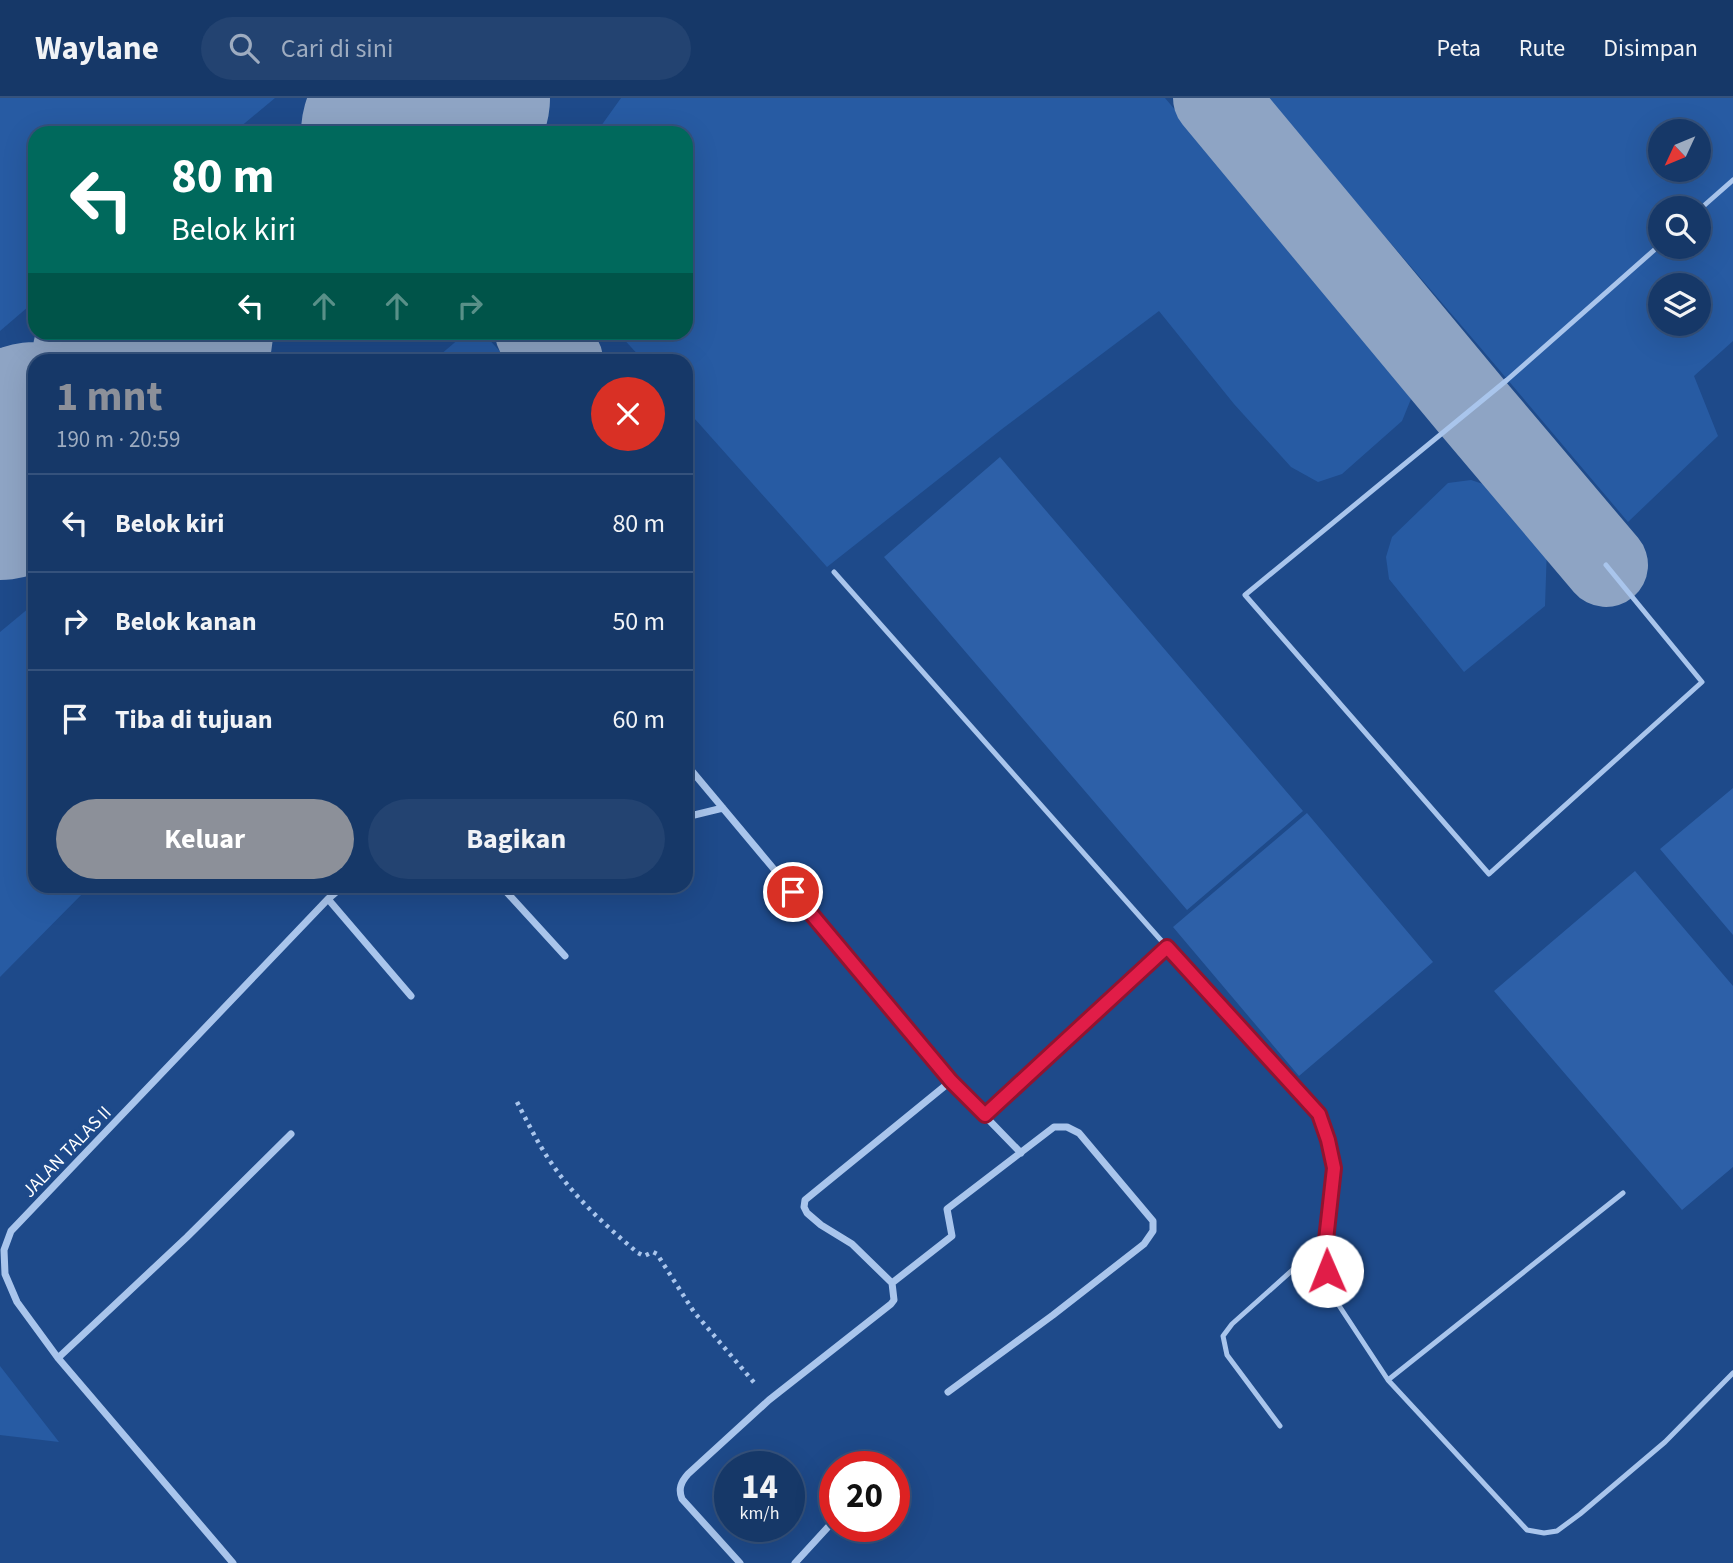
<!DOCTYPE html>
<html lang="id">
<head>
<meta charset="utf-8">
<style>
	:root { --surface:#163868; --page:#234371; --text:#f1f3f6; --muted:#9eacc0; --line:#35527c; --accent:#8c9099 }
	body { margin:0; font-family:"Source Sans 3",sans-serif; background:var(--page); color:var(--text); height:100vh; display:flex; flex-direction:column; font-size:26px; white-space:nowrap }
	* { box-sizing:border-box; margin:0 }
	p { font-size:23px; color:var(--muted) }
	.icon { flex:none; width:38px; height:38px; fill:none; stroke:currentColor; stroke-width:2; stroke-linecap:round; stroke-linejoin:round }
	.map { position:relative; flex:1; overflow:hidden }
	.details { position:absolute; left:28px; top:256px; width:665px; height:539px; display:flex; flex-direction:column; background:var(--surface); border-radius:21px; box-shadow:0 7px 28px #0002,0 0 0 2px var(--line) }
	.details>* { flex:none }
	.top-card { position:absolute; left:28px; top:28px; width:665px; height:214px; border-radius:21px; box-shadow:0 7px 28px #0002,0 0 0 2px var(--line); background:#00695c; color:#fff; overflow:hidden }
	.needle { width:46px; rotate:226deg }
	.fabs { position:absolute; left:1648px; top:21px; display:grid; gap:14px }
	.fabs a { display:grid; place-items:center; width:63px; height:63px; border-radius:50%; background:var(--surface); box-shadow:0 7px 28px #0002,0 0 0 2px var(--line); font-size:35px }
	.speed { position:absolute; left:714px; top:1353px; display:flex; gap:14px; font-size:35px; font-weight:700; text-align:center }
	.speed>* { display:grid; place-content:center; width:91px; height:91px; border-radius:50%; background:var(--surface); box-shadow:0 7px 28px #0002,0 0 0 2px var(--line); line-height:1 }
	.speed small { font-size:18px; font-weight:400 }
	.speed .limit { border:10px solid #d22; background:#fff; color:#111 }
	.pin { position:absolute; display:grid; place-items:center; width:60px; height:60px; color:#fff; margin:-30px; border:4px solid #fff; border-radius:50%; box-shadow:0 2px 7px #0007 }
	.me { position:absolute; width:77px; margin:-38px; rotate:359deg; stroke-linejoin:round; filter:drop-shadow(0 0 5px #0008) }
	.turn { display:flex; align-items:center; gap:24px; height:147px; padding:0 28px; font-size:32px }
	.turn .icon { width:91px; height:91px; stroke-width:2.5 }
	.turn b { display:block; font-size:49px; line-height:60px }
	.lanes { display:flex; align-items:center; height:66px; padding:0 28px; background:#0003; justify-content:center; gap:35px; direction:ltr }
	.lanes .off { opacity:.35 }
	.round { display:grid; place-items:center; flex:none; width:74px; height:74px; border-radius:37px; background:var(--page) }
	.head { display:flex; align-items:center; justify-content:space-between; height:119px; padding:0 28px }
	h1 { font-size:42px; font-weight:700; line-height:52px; color:var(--accent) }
	.cta { display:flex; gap:14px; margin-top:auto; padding:14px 28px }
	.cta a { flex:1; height:80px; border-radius:42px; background:var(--accent); color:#fff; font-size:28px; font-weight:700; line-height:80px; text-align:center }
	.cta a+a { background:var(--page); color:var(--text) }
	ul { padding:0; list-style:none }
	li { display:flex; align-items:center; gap:21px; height:98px; padding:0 28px; border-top:2px solid var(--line) }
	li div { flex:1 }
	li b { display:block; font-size:26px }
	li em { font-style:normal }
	header { display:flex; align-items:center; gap:42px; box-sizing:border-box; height:98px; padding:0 35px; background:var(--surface); border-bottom:2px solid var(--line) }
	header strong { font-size:33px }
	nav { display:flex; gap:38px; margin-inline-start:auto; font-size:24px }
	.search { width:490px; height:63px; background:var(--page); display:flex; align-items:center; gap:18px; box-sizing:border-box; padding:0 24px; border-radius:38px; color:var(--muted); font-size:26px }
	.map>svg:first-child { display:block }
</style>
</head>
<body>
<header>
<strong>Waylane</strong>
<div class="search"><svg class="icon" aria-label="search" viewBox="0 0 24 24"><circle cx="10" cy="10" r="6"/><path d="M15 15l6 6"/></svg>Cari di sini</div>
<nav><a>Peta</a><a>Rute</a><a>Disimpan</a></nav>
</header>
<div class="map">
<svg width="1733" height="1465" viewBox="0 0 1733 1465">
	<rect width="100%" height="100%" fill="#1e4a8a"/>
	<path fill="#275ba3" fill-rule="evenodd" d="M 0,0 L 275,0 L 233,35 L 35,35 L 35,203 L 0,233 Z
		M 621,0 L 1165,0 L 1396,273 L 1411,301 L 1402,323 L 1342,376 L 1318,384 L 1291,369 L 1234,306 L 1159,213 L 1002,331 L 827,469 L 686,311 L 686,262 L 643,262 L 618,235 L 686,234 L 686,35 L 596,35 Z
		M 1266,0 L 1733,0 L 1733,243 L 1694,278 L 1718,338 L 1628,424 L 1479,248 ZM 1661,33 L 1699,33 L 1699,72 L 1661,72 ZM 1661,110 L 1699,110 L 1699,149 L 1661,149 ZM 1661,187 L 1699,187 L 1699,226 L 1661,226 Z
		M 466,235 L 483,235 L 508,262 L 434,262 Z
		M 1471,382 L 1498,391 L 1547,449 L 1545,508 L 1464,574 L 1389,481 L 1386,459 L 1392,439 L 1448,385 Z
		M 35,505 L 35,788 L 90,788 L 0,879 L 0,534 Z
		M 0,1268 L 59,1344 L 0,1337 Z"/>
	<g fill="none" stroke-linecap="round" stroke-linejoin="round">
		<path stroke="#8ea4c4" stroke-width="84" d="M 1215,0 L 1473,310 L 1606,467
			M 537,234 L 561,262"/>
		<path stroke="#8ea4c4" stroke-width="208" d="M 405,35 L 446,0
			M 136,262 L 169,234
			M 0,378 L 35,348"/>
	</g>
	<path fill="#2d60a8" d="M 1000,359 L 1303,713 L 1187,812 L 884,459 Z
		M 1733,690 L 1733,837 L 1660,751 Z
		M 1307,715 L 1433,864 L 1299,978 L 1173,829 Z
		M 1635,773 L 1733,888 L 1733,1069 L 1682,1112 L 1494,893 Z"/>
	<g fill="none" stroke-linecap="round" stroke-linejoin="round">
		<path stroke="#a9c5ec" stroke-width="4.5" stroke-dasharray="3.5 5" stroke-linecap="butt" d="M 517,1004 C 528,1025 538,1046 552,1066 C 575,1100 607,1129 638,1155 L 644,1158 L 653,1154 L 657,1156 L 694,1214 L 757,1288"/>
		<path stroke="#a9c5ec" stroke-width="5" d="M 1699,112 L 1733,82
			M 1606,467 L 1702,584 L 1489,776 L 1245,497 L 1507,282 L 1661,146
			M 834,474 L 1167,849 L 1319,1016 L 1328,1042 L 1334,1070 L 1326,1142 L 1327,1173 L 1336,1203 L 1388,1282 L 1527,1432 L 1544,1435 L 1557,1433 L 1580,1416 L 1665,1344 L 1733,1275
			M 985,1017 L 1167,849
			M 1388,1282 L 1623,1095
			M 1280,1328 L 1227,1257 L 1223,1238 L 1232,1226 L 1326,1142"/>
		<path stroke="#a9c5ec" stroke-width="7" d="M 686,666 L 951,983 L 1021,1055
			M 686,719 L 723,710
			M 501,788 L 565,858
			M 328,801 L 411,898
			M 892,1185 L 952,1138 L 947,1111 L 1054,1029 L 1067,1029 L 1079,1035 L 1153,1123 L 1153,1133 L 1144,1146 L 1053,1217 L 948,1294
			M 58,1260 L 187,1139 L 291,1036
			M 233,1465 L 58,1260 L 17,1204 L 5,1176 L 4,1152 L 11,1133 L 328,801 L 343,788
			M 740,1465 L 682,1401 C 678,1391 681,1384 688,1376 L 769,1302 L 891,1206 L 894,1202 L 892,1185 L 852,1146 L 821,1127 L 807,1115 L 804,1109 L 805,1102 L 951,983
			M 795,1465 L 829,1428"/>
	</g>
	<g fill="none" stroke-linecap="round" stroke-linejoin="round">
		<g stroke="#92132f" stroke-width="18">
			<path id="route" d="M 793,794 L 951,983 L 985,1017 L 1167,849 L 1319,1016 L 1328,1042 L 1334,1070 L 1326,1142 L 1327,1173"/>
		</g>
		<use href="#route" stroke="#e11d48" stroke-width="12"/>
	</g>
	<g text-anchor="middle" stroke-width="7" stroke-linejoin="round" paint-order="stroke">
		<g font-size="19" fill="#fff" stroke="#1e4a8a">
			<text transform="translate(66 1053) rotate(-46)" y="7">JALAN TALAS II</text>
		</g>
	</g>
</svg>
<div class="fabs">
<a><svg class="needle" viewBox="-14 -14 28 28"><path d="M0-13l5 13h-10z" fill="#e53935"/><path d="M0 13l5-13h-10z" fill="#9eacc0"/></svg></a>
<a><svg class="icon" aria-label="search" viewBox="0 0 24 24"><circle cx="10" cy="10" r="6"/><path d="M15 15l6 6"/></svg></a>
<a><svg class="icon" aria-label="layers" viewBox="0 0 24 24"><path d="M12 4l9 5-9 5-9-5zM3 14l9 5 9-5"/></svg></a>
</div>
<div class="speed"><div>14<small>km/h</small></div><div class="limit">20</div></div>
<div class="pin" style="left:793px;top:794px;background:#d93025"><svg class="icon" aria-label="arrive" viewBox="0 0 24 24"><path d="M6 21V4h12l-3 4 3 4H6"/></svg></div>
<svg class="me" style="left:1327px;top:1173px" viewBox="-20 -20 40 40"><circle r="19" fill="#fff"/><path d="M0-13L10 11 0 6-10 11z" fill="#e11d48"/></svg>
<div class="top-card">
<div class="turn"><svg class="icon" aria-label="left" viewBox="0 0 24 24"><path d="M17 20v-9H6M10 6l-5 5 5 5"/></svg><div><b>80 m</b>Belok kiri</div></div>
<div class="lanes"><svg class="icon" aria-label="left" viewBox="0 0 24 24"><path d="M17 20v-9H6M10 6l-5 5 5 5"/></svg><svg class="icon off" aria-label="ahead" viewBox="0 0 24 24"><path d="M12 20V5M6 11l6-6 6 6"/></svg><svg class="icon off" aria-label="ahead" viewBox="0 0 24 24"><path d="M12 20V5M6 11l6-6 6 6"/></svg><svg class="icon off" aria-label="right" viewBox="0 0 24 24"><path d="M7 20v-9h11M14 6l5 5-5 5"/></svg></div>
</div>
<section class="details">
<div class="head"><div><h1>1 mnt</h1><p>190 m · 20:59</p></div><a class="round" style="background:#d93025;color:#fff"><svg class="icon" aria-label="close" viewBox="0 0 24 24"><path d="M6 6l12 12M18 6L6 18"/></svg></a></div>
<ul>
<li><svg class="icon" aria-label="left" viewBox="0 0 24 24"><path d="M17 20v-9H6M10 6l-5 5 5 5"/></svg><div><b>Belok kiri</b></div><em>80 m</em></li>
<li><svg class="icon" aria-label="right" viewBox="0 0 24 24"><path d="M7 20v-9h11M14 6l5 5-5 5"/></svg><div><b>Belok kanan</b></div><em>50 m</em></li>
<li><svg class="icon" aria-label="arrive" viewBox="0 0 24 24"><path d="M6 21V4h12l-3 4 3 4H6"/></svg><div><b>Tiba di tujuan</b></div><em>60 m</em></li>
</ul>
<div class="cta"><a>Keluar</a><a>Bagikan</a></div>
</section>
</div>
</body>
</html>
